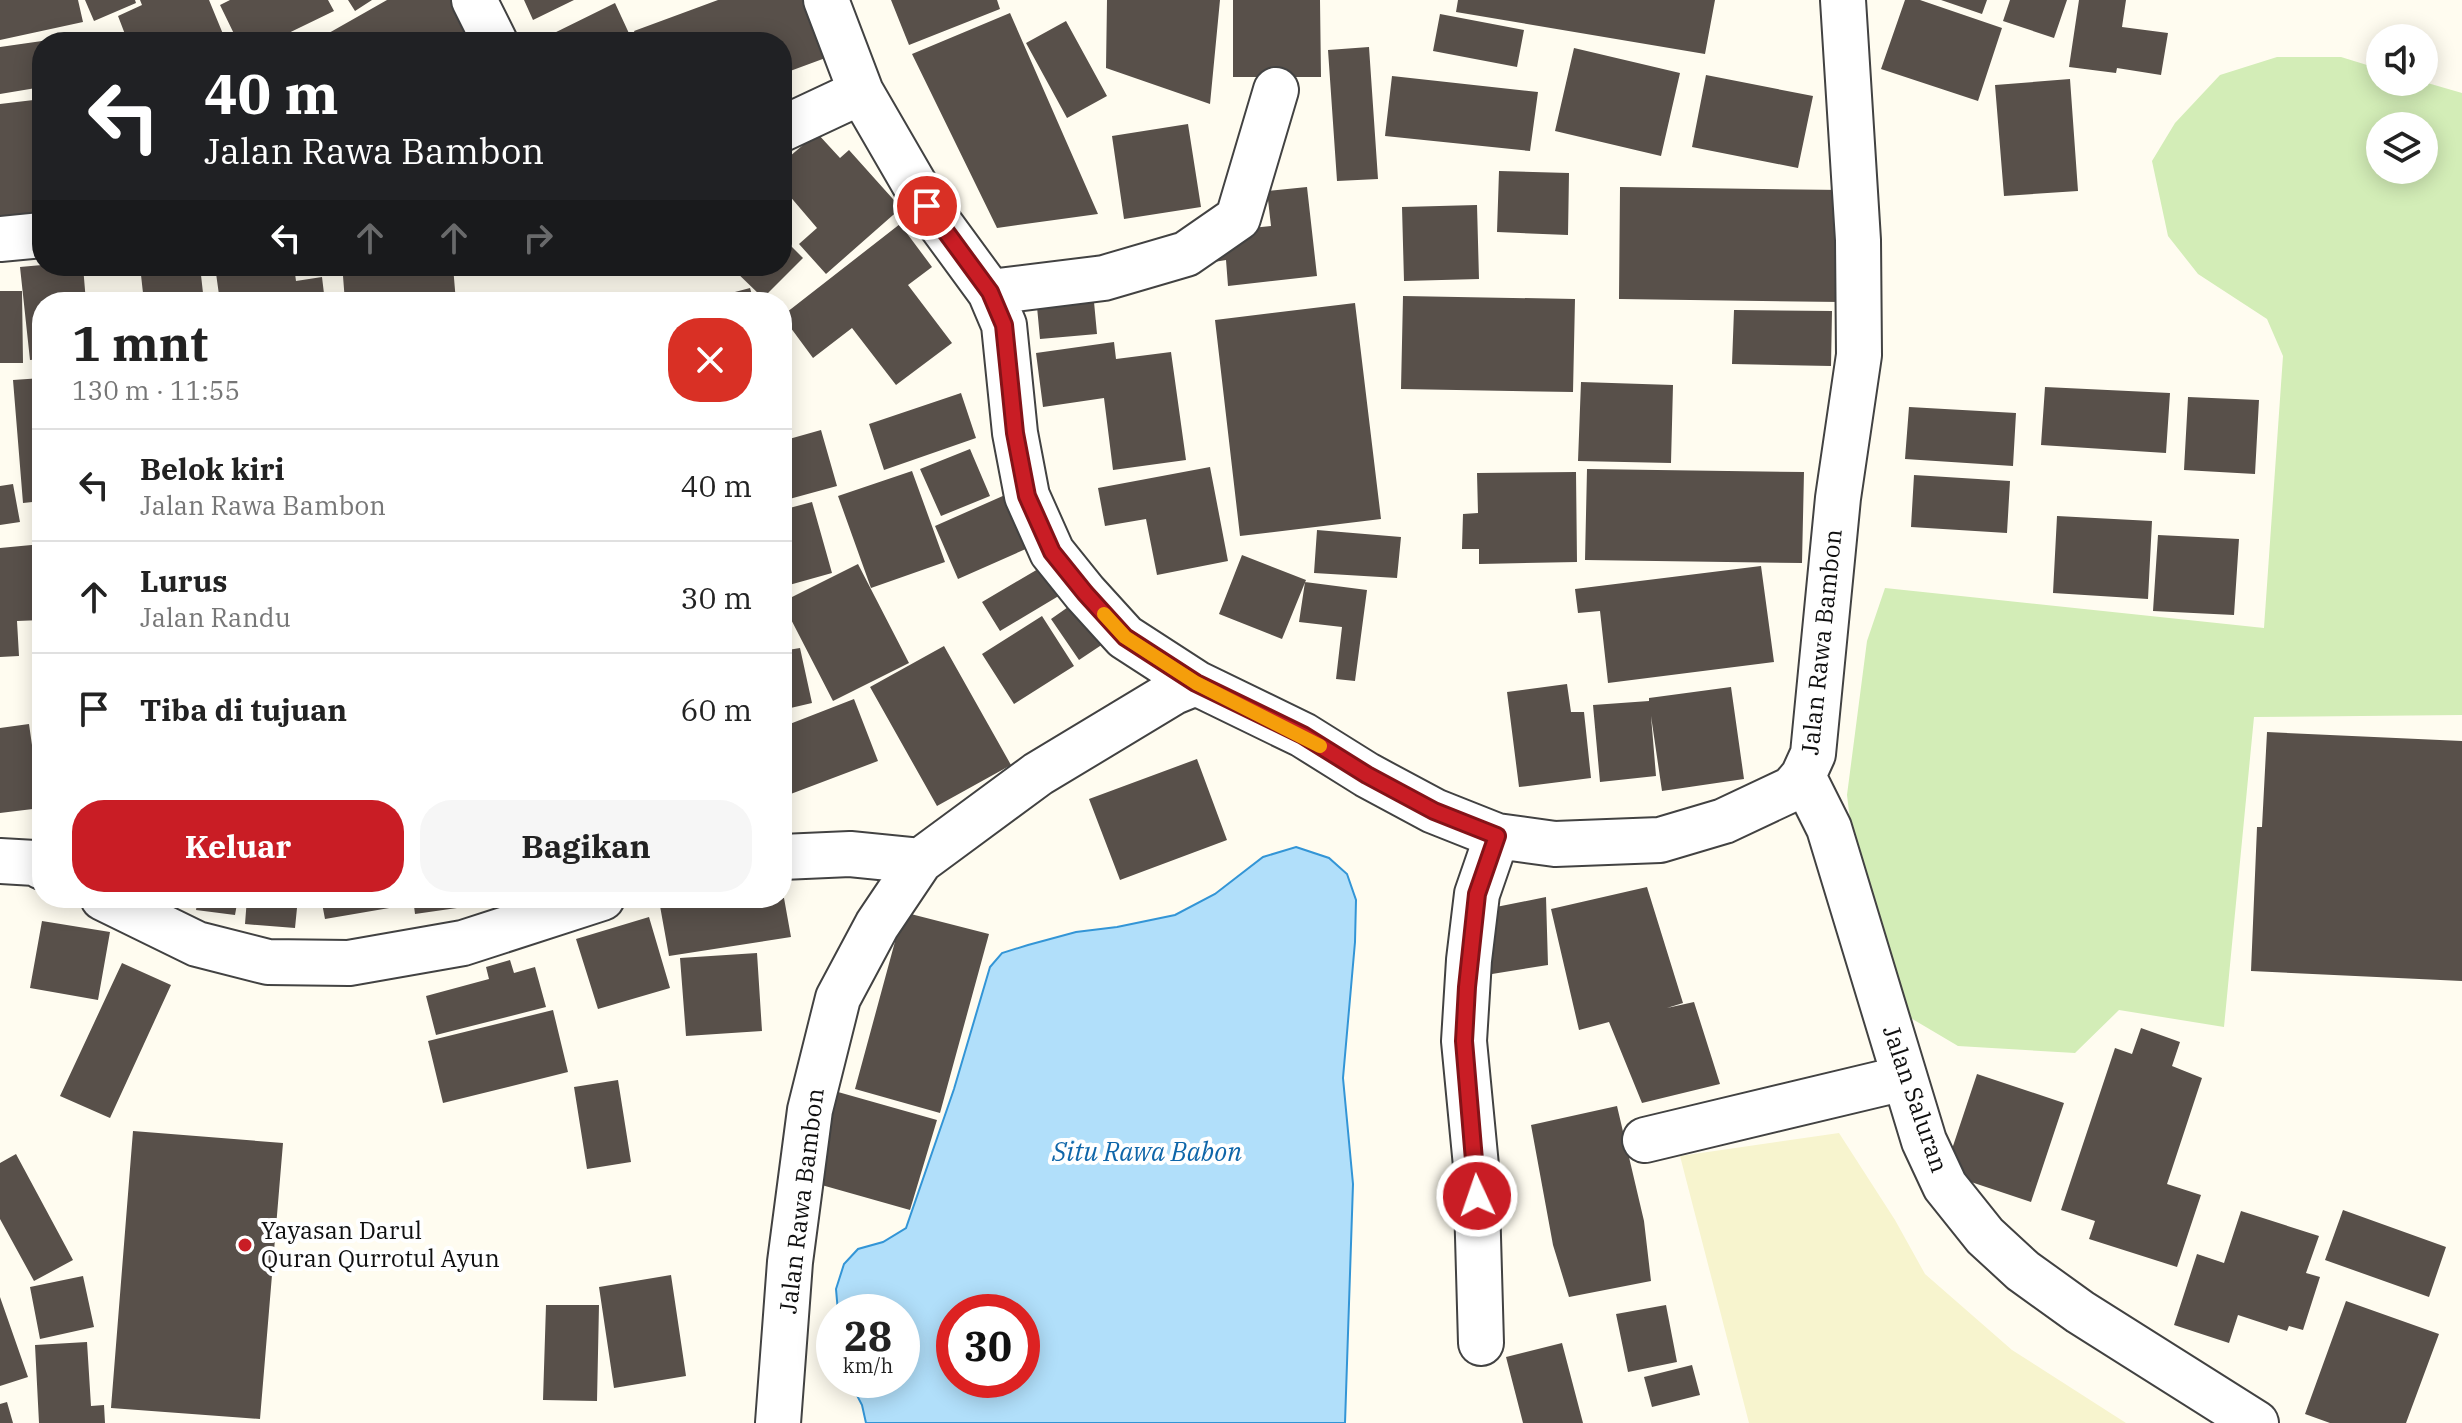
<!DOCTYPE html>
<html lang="id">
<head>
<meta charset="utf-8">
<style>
	:root { --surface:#fff; --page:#f6f6f6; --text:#222; --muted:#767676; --line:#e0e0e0; --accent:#c91d25 }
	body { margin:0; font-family:"IBM Plex Serif",serif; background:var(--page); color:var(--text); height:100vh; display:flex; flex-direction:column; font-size:30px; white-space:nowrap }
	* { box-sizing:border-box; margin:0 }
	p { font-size:26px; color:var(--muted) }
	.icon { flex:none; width:44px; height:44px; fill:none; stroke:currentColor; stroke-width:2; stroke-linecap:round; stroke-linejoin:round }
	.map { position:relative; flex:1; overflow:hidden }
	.details { position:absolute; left:32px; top:292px; width:760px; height:616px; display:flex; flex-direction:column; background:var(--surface); border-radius:32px; box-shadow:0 4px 20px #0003 }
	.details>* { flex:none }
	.guide { position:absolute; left:32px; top:32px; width:760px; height:244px; border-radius:32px; box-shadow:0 4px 20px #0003; background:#202124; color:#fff; overflow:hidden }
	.fabs { position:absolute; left:2366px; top:24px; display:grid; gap:16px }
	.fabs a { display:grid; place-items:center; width:72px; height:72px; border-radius:50%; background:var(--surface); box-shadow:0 4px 20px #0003; font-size:40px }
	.speed { position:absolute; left:816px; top:1294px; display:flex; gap:16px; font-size:40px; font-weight:700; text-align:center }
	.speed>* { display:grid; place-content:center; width:104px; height:104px; border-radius:50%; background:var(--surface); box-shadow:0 4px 20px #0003; line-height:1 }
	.speed small { font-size:20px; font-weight:400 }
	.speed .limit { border:12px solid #d22; background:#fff; color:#111 }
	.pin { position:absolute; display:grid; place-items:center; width:68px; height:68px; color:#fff; margin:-34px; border:4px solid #fff; border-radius:50%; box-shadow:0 2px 8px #0007 }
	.me { position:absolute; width:88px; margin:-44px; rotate:357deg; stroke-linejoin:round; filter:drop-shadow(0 0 6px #0008) }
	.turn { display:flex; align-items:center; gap:28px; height:168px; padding:0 40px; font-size:36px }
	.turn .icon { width:104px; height:104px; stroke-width:2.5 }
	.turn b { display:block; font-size:56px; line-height:68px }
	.lanes { display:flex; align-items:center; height:76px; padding:0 40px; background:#0003; justify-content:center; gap:40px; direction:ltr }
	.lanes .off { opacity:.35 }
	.round { display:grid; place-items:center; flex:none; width:84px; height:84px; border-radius:32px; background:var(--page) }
	.headline { display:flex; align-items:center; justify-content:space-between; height:136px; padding:0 40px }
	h1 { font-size:48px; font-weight:800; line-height:60px }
	.action { display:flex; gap:16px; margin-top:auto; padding:16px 40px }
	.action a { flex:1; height:92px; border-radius:32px; background:var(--accent); color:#fff; font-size:32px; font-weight:800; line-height:92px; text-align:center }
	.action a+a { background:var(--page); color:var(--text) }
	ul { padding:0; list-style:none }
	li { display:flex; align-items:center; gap:24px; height:112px; padding:0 40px; border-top:2px solid var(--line) }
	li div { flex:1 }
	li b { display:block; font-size:30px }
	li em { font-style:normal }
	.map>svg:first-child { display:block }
</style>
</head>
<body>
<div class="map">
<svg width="2462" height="1423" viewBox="0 0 2462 1423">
	<rect width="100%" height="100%" fill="#fffcf0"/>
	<path fill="#f7f4ce" d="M 1839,1133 L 1895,1220 L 1925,1274 L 2012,1350 L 2126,1423 L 1749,1423 L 1680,1156 Z"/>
	<path fill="#d3edb7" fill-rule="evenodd" d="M 2277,57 L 2341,57 L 2380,69 L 2380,82 L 2424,82 L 2462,93 L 2462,715 L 2254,717 L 2224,1027 L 2119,1010 L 2075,1053 L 1958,1046 L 1909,1017 L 1855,862 L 1847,795 L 1867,641 L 1885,588 L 2264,628 L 2283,356 L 2267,319 L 2198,274 L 2168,236 L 2152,161 L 2175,123 L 2220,75 ZM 2380,126 L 2424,126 L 2424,170 L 2380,170 Z"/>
	<path fill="#b1dffa" stroke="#3395d6" stroke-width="2" fill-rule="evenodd" d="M 1296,847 L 1329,858 L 1347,874 L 1356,900 L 1355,942 L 1343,1078 L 1353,1184 L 1345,1423 L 866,1423 L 862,1405 L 849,1380 L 902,1380 L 902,1312 L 838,1312 L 836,1289 L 844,1264 L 858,1249 L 883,1242 L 906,1228 L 954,1089 L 990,967 L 1002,953 L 1028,945 L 1076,932 L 1117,927 L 1175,915 L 1215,894 L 1263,857 ZM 954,1312 L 1022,1312 L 1022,1380 L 954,1380 Z"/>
	<path fill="#58504a" d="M 0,0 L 78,0 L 83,22 L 0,40 Z
		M 85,0 L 135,0 L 136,3 L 94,21 Z
		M 140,0 L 209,0 L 223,34 L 204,42 L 128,42 L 118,16 L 142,5 Z
		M 230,0 L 328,0 L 334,11 L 270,42 L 238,42 L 220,5 Z
		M 348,0 L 372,0 L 355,11 Z
		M 387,0 L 452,0 L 473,36 L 462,42 L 313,42 Z
		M 524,0 L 574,0 L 533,20 Z
		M 718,0 L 818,0 L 839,53 L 782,74 L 782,42 L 638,42 L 634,31 Z
		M 891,0 L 997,0 L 1000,9 L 909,45 Z
		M 1107,0 L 1220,0 L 1210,104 L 1106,68 Z
		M 1233,0 L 1320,0 L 1321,77 L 1233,77 Z
		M 1458,0 L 1715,0 L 1705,54 L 1456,12 Z
		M 1905,0 L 1920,0 L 2002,28 L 1978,101 L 1881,69 Z
		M 1941,0 L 1987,0 L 1982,14 Z
		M 2010,0 L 2067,0 L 2054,38 L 2003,21 Z
		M 2079,0 L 2126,0 L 2122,27 L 2168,33 L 2161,75 L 2117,68 L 2116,73 L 2069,67 Z
		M 615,3 L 633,42 L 543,42 L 542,39 Z
		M 1010,13 L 1098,214 L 997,228 L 912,54 Z
		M 1440,14 L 1524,30 L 1517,67 L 1433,51 Z
		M 1066,21 L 1107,96 L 1067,118 L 1026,43 Z
		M 42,41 L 42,87 L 0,94 L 0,47 Z
		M 1369,47 L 1378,179 L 1337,181 L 1328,50 Z
		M 1574,48 L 1680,73 L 1661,156 L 1555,131 Z
		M 1706,75 L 1813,96 L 1798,168 L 1692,147 Z
		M 1392,76 L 1538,92 L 1530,151 L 1385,136 Z
		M 2070,79 L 2078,191 L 2004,196 L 1995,85 Z
		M 42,99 L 42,213 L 0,217 L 0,104 Z
		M 1188,124 L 1201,207 L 1124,219 L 1112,136 Z
		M 817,133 L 840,158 L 849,150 L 901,208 L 826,274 L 799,244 L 817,228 L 782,187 L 782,163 Z
		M 1499,171 L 1569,173 L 1568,235 L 1497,232 Z
		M 1307,187 L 1317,276 L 1228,286 L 1226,260 L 1214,262 L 1212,242 L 1223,231 L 1271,226 L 1267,191 Z
		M 1620,187 L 1842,190 L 1841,302 L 1619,299 Z
		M 1477,205 L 1479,279 L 1404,281 L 1402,207 Z
		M 900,224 L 932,267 L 908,285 L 952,343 L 896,385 L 852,328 L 813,358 L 782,316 Z
		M 782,237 L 803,258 L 763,298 L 730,266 L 782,266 Z
		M 42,265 L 83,266 L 86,302 L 42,302 L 42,359 L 30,360 L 20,267 Z
		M 140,266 L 200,266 L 204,302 L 144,302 Z
		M 215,266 L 294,266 L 296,281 L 322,277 L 325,302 L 220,302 Z
		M 373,266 L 453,266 L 456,302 L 345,302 L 343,276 L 373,273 Z
		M 750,288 L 754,302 L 701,302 L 701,301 Z
		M 0,291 L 22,291 L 23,363 L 0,363 Z
		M 1093,291 L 1097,334 L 1040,339 L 1036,296 Z
		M 1403,296 L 1575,299 L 1573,392 L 1401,389 Z
		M 1355,303 L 1381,519 L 1240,536 L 1215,320 Z
		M 1734,310 L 1832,311 L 1831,366 L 1732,364 Z
		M 1114,342 L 1116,359 L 1171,352 L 1186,460 L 1113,470 L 1104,398 L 1043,407 L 1036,353 Z
		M 42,378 L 42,501 L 23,503 L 13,380 Z
		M 1581,382 L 1673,385 L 1671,463 L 1578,461 Z
		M 2045,387 L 2170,393 L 2166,453 L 2041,445 Z
		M 961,393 L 976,438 L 884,470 L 869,424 Z
		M 2188,397 L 2259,400 L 2255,474 L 2184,470 Z
		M 1909,407 L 2016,413 L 2013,466 L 1905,459 Z
		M 783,411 L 789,433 L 782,435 L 782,412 Z
		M 821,430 L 837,486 L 782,501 L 782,441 Z
		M 970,449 L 990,496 L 941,516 L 920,469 Z
		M 1210,467 L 1228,561 L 1157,575 L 1146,519 L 1105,526 L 1098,488 Z
		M 1587,469 L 1804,472 L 1802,563 L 1585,560 Z
		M 912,471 L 945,562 L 871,588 L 838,496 Z
		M 1576,472 L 1577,562 L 1479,564 L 1479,549 L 1462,549 L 1463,514 L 1478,513 L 1477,473 Z
		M 1914,475 L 2010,481 L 2007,533 L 1911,527 Z
		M 13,484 L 20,522 L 0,525 L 0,486 Z
		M 1005,495 L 1028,548 L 958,579 L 935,526 Z
		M 812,502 L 832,573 L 782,587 L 782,510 Z
		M 2057,516 L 2152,521 L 2148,599 L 2053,593 Z
		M 1317,530 L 1401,537 L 1397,578 L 1314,573 Z
		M 2158,535 L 2239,539 L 2234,615 L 2153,611 Z
		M 42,544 L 42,620 L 17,621 L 19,656 L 0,657 L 0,548 Z
		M 1242,555 L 1306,580 L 1282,639 L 1219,614 Z
		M 1050,562 L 1067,591 L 1000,631 L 982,602 Z
		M 858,564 L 909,663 L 833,701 L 782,602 Z
		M 1761,566 L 1774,662 L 1608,683 L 1600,611 L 1578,613 L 1575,589 Z
		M 1305,582 L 1367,590 L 1355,681 L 1336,679 L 1342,627 L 1299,622 Z
		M 1081,598 L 1109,640 L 1079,660 L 1051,619 Z
		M 1042,616 L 1074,666 L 1014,704 L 982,654 Z
		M 944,646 L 1011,765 L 937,806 L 870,687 Z
		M 800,648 L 812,703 L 782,710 L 782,651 Z
		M 1567,684 L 1571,712 L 1584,712 L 1591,778 L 1519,787 L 1507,692 Z
		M 1731,687 L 1744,779 L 1662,791 L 1651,716 L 1656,776 L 1600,782 L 1593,705 L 1649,701 L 1649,698 Z
		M 854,699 L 878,761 L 788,795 L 782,780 L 782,727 Z
		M 29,724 L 41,808 L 0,813 L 0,728 Z
		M 2267,732 L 2462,741 L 2462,981 L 2251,971 L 2257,827 L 2262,827 Z
		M 1197,759 L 1227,840 L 1120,880 L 1089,799 Z
		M 1647,887 L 1683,1003 L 1667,1008 L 1694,1002 L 1720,1084 L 1642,1103 L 1609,1022 L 1579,1030 L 1551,909 Z
		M 1546,897 L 1548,965 L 1492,974 L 1491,908 Z
		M 198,898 L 238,898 L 235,915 L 196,910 Z
		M 247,898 L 298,898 L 295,928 L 245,924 Z
		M 321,898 L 400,898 L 401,906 L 325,919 Z
		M 413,898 L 491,898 L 492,903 L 415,914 Z
		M 708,898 L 784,898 L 791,937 L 669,956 L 660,906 Z
		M 903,912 L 989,934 L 940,1113 L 855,1089 Z
		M 649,917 L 670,988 L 598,1009 L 576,939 Z
		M 42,921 L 110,932 L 98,1000 L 30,988 Z
		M 757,953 L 762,1031 L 686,1036 L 680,958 Z
		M 510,960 L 514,973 L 535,967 L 546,1007 L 436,1035 L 426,996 L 489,979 L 486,967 Z
		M 122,963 L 171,985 L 110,1118 L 60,1096 Z
		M 553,1010 L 568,1072 L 443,1103 L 428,1041 Z
		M 2141,1028 L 2180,1042 L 2172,1066 L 2202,1078 L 2167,1184 L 2201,1195 L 2177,1267 L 2089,1239 L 2095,1221 L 2061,1210 L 2115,1048 L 2132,1054 Z
		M 1977,1074 L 2064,1103 L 2031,1202 L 1944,1173 Z
		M 618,1080 L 631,1162 L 587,1169 L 574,1087 Z
		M 838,1092 L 937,1120 L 910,1210 L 811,1182 Z
		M 1617,1106 L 1644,1221 L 1651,1281 L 1569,1297 L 1553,1245 L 1531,1125 Z
		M 133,1131 L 283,1143 L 260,1419 L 111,1408 Z
		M 16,1154 L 73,1260 L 34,1281 L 0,1219 L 0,1163 Z
		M 2343,1210 L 2446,1247 L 2429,1297 L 2325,1260 Z
		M 2241,1211 L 2319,1236 L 2306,1273 L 2320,1277 L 2303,1330 L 2289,1326 L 2287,1331 L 2238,1315 L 2229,1343 L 2174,1325 L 2197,1254 L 2224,1263 Z
		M 671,1275 L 686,1376 L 614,1388 L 599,1287 Z
		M 83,1276 L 94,1327 L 40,1339 L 30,1287 Z
		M 0,1297 L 28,1377 L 0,1386 Z
		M 2346,1301 L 2439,1334 L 2406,1423 L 2330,1423 L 2305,1414 Z
		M 546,1305 L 599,1305 L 597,1401 L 543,1400 Z
		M 1666,1305 L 1677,1362 L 1628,1372 L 1616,1314 Z
		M 87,1342 L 91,1406 L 104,1405 L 105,1423 L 39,1423 L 35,1345 Z
		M 1562,1343 L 1583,1423 L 1523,1423 L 1506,1357 Z
		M 1692,1365 L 1700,1395 L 1652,1407 L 1644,1377 Z
		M 7,1402 L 13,1423 L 0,1423 L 0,1404 Z"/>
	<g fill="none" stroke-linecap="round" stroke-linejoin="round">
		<g stroke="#424242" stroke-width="48">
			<path id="minor" d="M 474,0 L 495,42
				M 826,0 L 861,92 L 927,206 L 990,292 L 1004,325 L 1015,433 L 1027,496 L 1052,552 L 1085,593 L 1125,637 L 1196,683
				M 782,129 L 861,92
				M 0,239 L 42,235
				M 990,292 L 1104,278 L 1186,254 L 1238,218 L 1276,90
				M 1803,776 L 1829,828 L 1924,1141 L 1945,1186 L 1985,1236 L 2023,1271 L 2080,1312 L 2256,1423
				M 782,857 L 850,854 L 920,861
				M 0,861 L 35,863 L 42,867
				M 103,898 L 197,944 L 268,962 L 349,963 L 463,943 L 602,898
				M 1645,1140 L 1904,1078
				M 1481,1343 L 1476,1166 L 1464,1041 L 1469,960 L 1477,894 L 1497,836
				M 778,1423 L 790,1262 L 810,1110 L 838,998 L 877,925 L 920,861 L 1038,774 L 1174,692 L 1196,683 L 1303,735 L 1367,775 L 1434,811 L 1497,836 L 1555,844 L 1660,840 L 1724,821 L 1792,789 L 1803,776 L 1813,754 L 1838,498 L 1859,355 L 1858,240 L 1843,0"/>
		</g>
		<use href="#minor" stroke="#fff" stroke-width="44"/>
	</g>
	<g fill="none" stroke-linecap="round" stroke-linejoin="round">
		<g stroke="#831318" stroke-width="20">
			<path id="route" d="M 927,206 L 990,292 L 1004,325 L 1015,433 L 1027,496 L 1052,552 L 1085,593 L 1125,637 L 1196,683 L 1303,735 L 1367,775 L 1434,811 L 1497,836 L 1477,894 L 1467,987 L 1464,1041 L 1477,1196"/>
		</g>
		<use href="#route" stroke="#c91d25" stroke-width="14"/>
		<path stroke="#f59e0b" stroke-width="14" d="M 1104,614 L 1125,637 L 1196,683 L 1320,746"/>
	</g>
	<circle fill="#c91d25" stroke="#fff" stroke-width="3" cx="245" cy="1245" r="8"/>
	<g text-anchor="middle" stroke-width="8" stroke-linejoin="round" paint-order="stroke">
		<g font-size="24" fill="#0f0f0f" stroke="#fff">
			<text transform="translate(1822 642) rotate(-84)" y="8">Jalan Rawa Bambon</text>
			<text transform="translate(1915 1099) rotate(71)" y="8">Jalan Saluran</text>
			<text transform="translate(802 1201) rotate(-83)" y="8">Jalan Rawa Bambon</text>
		</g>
		<g font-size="24" fill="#0f0f0f" stroke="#fff" text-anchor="start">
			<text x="261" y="1239">Yayasan Darul<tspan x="261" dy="28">Quran Qurrotul Ayun</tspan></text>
		</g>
		<g font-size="26" font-style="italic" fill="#0f66a9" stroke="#fff">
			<text x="1147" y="1161">Situ Rawa Babon</text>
		</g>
	</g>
</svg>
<div class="fabs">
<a><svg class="icon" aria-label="sound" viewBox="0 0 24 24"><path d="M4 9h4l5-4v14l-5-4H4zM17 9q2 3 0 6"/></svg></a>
<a><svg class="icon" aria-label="layers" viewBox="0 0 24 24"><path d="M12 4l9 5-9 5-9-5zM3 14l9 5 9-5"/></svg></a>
</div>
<div class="speed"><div>28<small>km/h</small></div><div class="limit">30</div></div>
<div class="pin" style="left:927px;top:206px;background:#d93025"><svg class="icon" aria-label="arrive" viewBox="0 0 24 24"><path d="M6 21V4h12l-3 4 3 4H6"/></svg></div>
<svg class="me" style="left:1477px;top:1196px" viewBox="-20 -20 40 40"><circle r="17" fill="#c91d25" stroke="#fff" stroke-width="3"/><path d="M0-11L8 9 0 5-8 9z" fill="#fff"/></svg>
<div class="guide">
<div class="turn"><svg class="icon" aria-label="left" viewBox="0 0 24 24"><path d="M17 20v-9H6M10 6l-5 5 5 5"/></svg><div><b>40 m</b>Jalan Rawa Bambon</div></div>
<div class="lanes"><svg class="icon" aria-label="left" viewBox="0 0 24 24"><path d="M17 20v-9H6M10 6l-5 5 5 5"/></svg><svg class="icon off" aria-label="ahead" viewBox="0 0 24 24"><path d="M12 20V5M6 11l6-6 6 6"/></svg><svg class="icon off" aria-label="ahead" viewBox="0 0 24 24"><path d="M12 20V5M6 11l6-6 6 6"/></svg><svg class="icon off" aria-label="right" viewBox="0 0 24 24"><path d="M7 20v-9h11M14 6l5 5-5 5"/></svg></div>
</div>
<section class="details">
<div class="headline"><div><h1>1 mnt</h1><p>130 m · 11:55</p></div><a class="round" style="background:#d93025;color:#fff"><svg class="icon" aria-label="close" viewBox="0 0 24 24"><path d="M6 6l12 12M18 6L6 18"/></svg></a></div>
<ul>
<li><svg class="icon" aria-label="left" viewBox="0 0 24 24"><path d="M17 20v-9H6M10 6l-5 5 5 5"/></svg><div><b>Belok kiri</b><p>Jalan Rawa Bambon</p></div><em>40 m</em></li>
<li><svg class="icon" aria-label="ahead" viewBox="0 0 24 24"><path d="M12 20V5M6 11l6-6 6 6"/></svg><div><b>Lurus</b><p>Jalan Randu</p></div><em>30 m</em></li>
<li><svg class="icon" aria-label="arrive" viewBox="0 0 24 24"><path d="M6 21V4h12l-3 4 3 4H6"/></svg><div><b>Tiba di tujuan</b></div><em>60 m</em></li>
</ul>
<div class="action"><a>Keluar</a><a>Bagikan</a></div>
</section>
</div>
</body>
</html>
